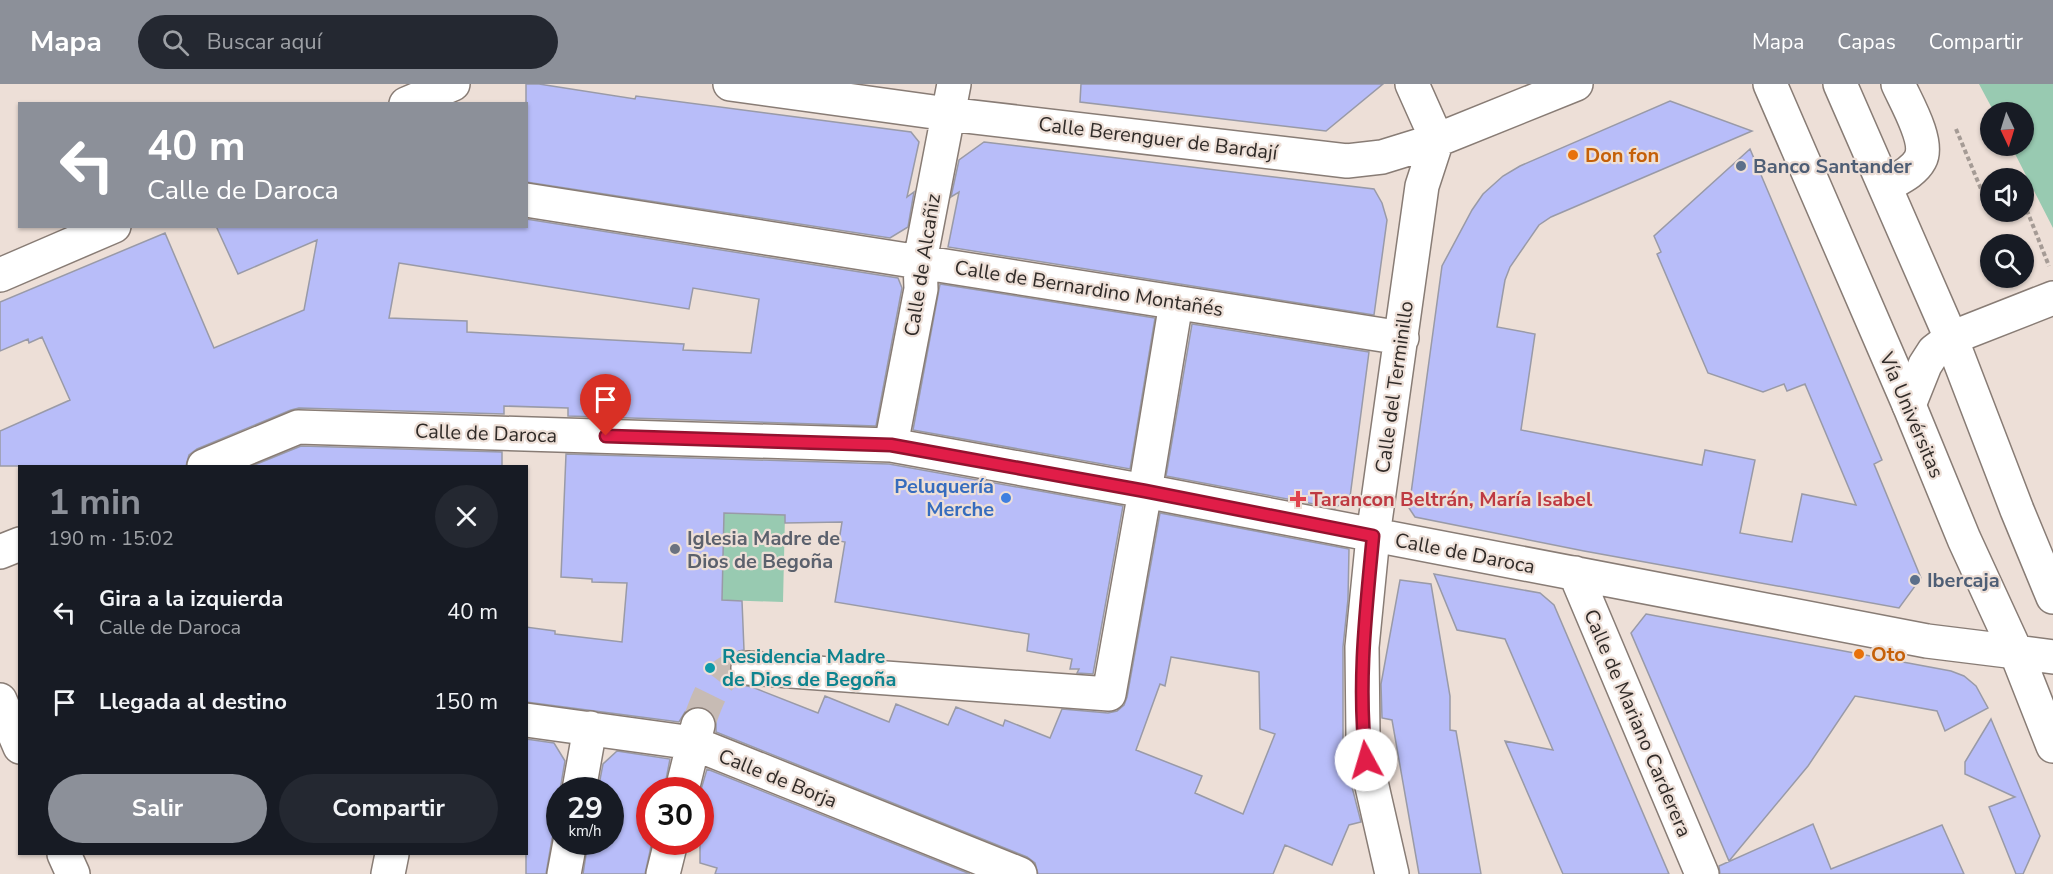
<!DOCTYPE html>
<html lang="es">
<head>
<meta charset="utf-8">
<style>
	:root { --surface:#171b24; --page:#242831; --text:#f1f3f6; --muted:#9ea1a6; --accent:#8c9099 }
	body { margin:0; font-family:"Nunito Sans",sans-serif; background:var(--page); color:var(--text); height:100vh; display:flex; flex-direction:column; font-size:22px; white-space:nowrap }
	* { box-sizing:border-box; margin:0 }
	p { font-size:20px; color:var(--muted) }
	.icon { flex:none; width:33px; height:33px; fill:none; stroke:currentColor; stroke-width:2; stroke-linecap:round; stroke-linejoin:round }
	.map { position:relative; flex:1; overflow:hidden }
	.side { position:absolute; left:18px; top:381px; width:510px; height:390px; display:flex; flex-direction:column; background:var(--surface); border-radius:0px; box-shadow:0 2px 4px #0004 }
	.side>* { flex:none }
	.guide { position:absolute; left:18px; top:18px; width:510px; height:126px; border-radius:0px; box-shadow:0 2px 4px #0004; background:#8c9099; color:#fff; overflow:hidden }
	.needle { width:39px; rotate:176deg }
	.tools { position:absolute; left:1980px; top:18px; display:grid; gap:12px }
	.tools a { display:grid; place-items:center; width:54px; height:54px; border-radius:50%; background:var(--surface); box-shadow:0 2px 4px #0004; font-size:30px }
	.speed { position:absolute; left:546px; top:693px; display:flex; gap:12px; font-size:30px; font-weight:700; text-align:center }
	.speed>* { display:grid; place-content:center; width:78px; height:78px; border-radius:50%; background:var(--surface); box-shadow:0 2px 4px #0004; line-height:1 }
	.speed small { font-size:15px; font-weight:400 }
	.speed .limit { border:9px solid #d22; background:#fff; color:#111 }
	.pin { position:absolute; display:grid; place-items:center; width:51px; height:51px; color:#fff; margin:-62px -26px; border-radius:50% 50% 50% 0; rotate:-45deg; box-shadow:0 0 6px #0007 }
	.pin .icon { rotate:45deg }
	.me { position:absolute; width:66px; margin:-33px; rotate:354deg; stroke-linejoin:round; filter:drop-shadow(0 0 4px #0008) }
	.turn { display:flex; align-items:center; gap:21px; height:126px; padding:0 30px; font-size:27px }
	.turn .icon { width:78px; height:78px; stroke-width:2.5 }
	.turn b { display:block; font-size:42px; line-height:51px }
	.round { display:grid; place-items:center; flex:none; width:63px; height:63px; border-radius:32px; background:var(--page) }
	.summary { display:flex; align-items:center; justify-content:space-between; height:102px; padding:0 30px }
	h1 { font-size:36px; font-weight:700; line-height:45px; color:var(--accent) }
	.cta { display:flex; gap:12px; margin-top:auto; padding:12px 30px }
	.cta a { flex:1; height:69px; border-radius:36px; background:var(--accent); color:#fff; font-size:24px; font-weight:700; line-height:69px; text-align:center }
	.cta a+a { background:var(--page); color:var(--text) }
	ul { padding:0; list-style:none }
	li { display:flex; align-items:center; gap:18px; height:90px; padding:0 30px }
	li div { flex:1 }
	li b { display:block; font-size:22px }
	li em { font-style:normal }
	header { display:flex; align-items:center; gap:36px; box-sizing:border-box; height:84px; padding:0 30px; background:var(--accent); color:#fff }
	header strong { font-size:28px }
	nav { display:flex; gap:33px; margin-inline-start:auto; font-size:21px }
	.search { width:420px; height:54px; background:var(--page); display:flex; align-items:center; gap:15px; box-sizing:border-box; padding:0 21px; border-radius:33px; color:var(--muted); font-size:22px }
	.map>svg:first-child { display:block }
</style>
</head>
<body>
<header>
<strong>Mapa</strong>
<div class="search"><svg class="icon" aria-label="search" viewBox="0 0 24 24"><circle cx="10" cy="10" r="6"/><path d="M15 15l6 6"/></svg>Buscar aquí</div>
<nav><a>Mapa</a><a>Capas</a><a>Compartir</a></nav>
</header>
<div class="map">
<svg width="2053" height="790" viewBox="0 0 2053 790">
	<rect width="100%" height="100%" fill="#eddfd7"/>
	<path fill="#98cab1" d="M 1979,0 L 2053,0 L 2053,144 L 2011,62 L 2024,62 L 2024,28 L 1994,28 Z
		M 724,429 L 785,431 L 783,518 L 722,516 Z"/>
	<path fill="#b8bdf9" stroke="#999aa7" stroke-width="1.5" fill-rule="evenodd" d="M 526,0 L 539,0 L 635,15 L 636,12 L 911,48 L 919,58 L 907,113 L 914,108 L 908,143 L 890,154 L 526,98 Z
		M 1081,0 L 1383,0 L 1326,47 L 1080,18 Z
		M 1670,17 L 1752,47 L 1551,133 L 1539,141 L 1510,183 L 1505,196 L 1497,243 L 1535,250 L 1521,346 L 1702,381 L 1705,366 L 1755,376 L 1740,449 L 1792,458 L 1802,410 L 1856,421 L 1805,300 L 1787,307 L 1784,300 L 1763,308 L 1708,289 L 1657,170 L 1661,168 L 1654,152 L 1750,65 L 1882,376 L 1874,380 L 1921,494 L 1899,524 L 1584,467 L 1415,433 L 1409,424 L 1442,182 L 1472,126 L 1483,110 L 1503,92 L 1520,82 Z
		M 984,58 L 1374,105 L 1382,119 L 1387,136 L 1374,231 L 948,163 L 959,108 L 951,113 L 959,76 Z
		M 526,135 L 898,194 L 902,204 L 876,342 L 568,332 L 568,324 L 504,322 L 504,330 L 299,324 L 291,326 L 197,365 L 189,371 L 186,382 L 0,382 L 0,347 L 70,316 L 42,253 L 29,259 L 28,255 L 0,267 L 0,218 L 165,149 L 214,264 L 304,226 L 317,156 L 238,190 L 216,142 L 526,142 ZM 399,179 L 689,225 L 693,204 L 759,215 L 751,269 L 683,266 L 684,260 L 467,248 L 467,237 L 389,234 Z
		M 940,200 L 1155,234 L 1130,385 L 913,346 Z
		M 1192,240 L 1369,268 L 1350,413 L 1335,424 L 1166,392 Z
		M 301,362 L 502,368 L 502,382 L 252,382 Z
		M 566,370 L 889,380 L 1123,422 L 1093,590 L 1077,589 L 1079,585 L 1070,585 L 1072,575 L 1027,567 L 1029,550 L 835,518 L 845,458 L 839,457 L 842,438 L 785,439 L 785,431 L 724,429 L 722,516 L 742,517 L 744,566 L 739,567 L 732,574 L 729,583 L 731,592 L 738,600 L 752,603 L 818,629 L 825,612 L 889,638 L 896,620 L 948,641 L 956,623 L 1003,642 L 1005,636 L 1050,654 L 1062,625 L 1108,629 L 1117,627 L 1124,621 L 1127,613 L 1160,429 L 1349,465 L 1348,515 L 1343,563 L 1343,668 L 1361,738 L 1349,741 L 1332,781 L 1285,761 L 1273,790 L 1038,790 L 1035,779 L 1027,773 L 716,648 L 716,635 L 711,627 L 703,623 L 693,623 L 685,628 L 679,638 L 526,618 L 526,543 L 555,547 L 555,550 L 622,558 L 627,499 L 592,498 L 592,495 L 561,493 ZM 1171,573 L 1259,588 L 1260,645 L 1275,650 L 1243,730 L 1195,709 L 1202,692 L 1136,666 L 1160,600 L 1165,602 Z
		M 1434,490 L 1540,509 L 1554,521 L 1669,790 L 1563,790 L 1505,657 L 1553,666 L 1505,555 L 1457,546 Z
		M 1400,496 L 1431,500 L 1450,612 L 1450,646 L 1456,647 L 1481,790 L 1419,790 L 1392,636 L 1382,634 L 1381,600 Z
		M 1646,530 L 1951,587 L 1964,592 L 1976,602 L 1988,624 L 1945,647 L 1937,627 L 1855,612 L 1808,682 L 1729,777 L 1631,549 Z
		M 1991,635 L 2040,752 L 2023,790 L 2016,790 L 1989,723 L 2015,713 L 1965,690 L 1965,678 Z
		M 526,655 L 554,659 L 565,677 L 560,706 L 560,723 L 555,746 L 552,755 L 546,790 L 526,790 Z
		M 617,667 L 670,675 L 664,706 L 650,706 L 650,758 L 652,758 L 645,790 L 583,790 L 588,758 L 610,758 L 610,706 L 598,706 L 603,680 Z
		M 707,685 L 970,790 L 715,790 L 717,784 L 700,779 L 700,709 Z
		M 1813,740 L 1831,785 L 1942,741 L 1964,790 L 1720,790 L 1719,782 Z"/>
	<g fill="none" stroke-linecap="round" stroke-linejoin="round">
		<path stroke="#c7bbb4" stroke-width="33" stroke-dasharray="33 16" stroke-linecap="butt" d="M 698,641 C 705,623 714,591 734,585 C 738,583 744,584 748,584"/>
		<g stroke="#887c75" stroke-width="36">
			<path id="minor" d="M 730,0 L 948,30 L 1347,77 L 1382,73 L 1437,56 L 1576,0
				M 406,20 L 453,0
				M 1886,102 C 1897,95 1913,89 1920,76 C 1930,58 1906,18 1898,0
				M 526,116 L 1402,254
				M 0,191 L 114,142
				M 1909,321 L 1925,281 L 1934,267 L 1951,254 L 2053,214
				M 891,361 L 921,205 L 920,177 L 954,0
				M 204,382 L 298,343 L 891,361 L 1145,407 L 1927,557 L 2016,568
				M 0,468 L 20,460
				M 1575,489 L 1702,790
				M 748,584 L 1109,610 L 1145,407 L 1176,219
				M 0,616 L 20,663
				M 526,636 L 693,659 L 1020,790
				M 579,706 L 590,644
				M 682,706 L 698,641
				M 64,770 L 73,790
				M 388,790 L 392,770
				M 564,790 L 570,758
				M 663,790 L 671,758
				M 1392,790 L 1366,676 L 1363,652 L 1362,563 L 1373,452 L 1422,102 L 1437,56 L 1412,0"/>
		</g>
		<g stroke="#887c75" stroke-width="36">
			<path id="major" d="M 1770,0 L 1909,321 L 1964,455 L 2016,568 L 2053,662
				M 1840,0 L 1951,254 L 2017,426 L 2053,513
				M 2016,568 L 2053,573"/>
		</g>
		<path stroke="#a59b95" stroke-width="4" stroke-dasharray="4.5 3" stroke-linecap="butt" d="M 1956,45 L 1981,105 L 1990,102
			M 2012,94 L 2014,94
			M 2024,119 L 2049,182"/>
		<use href="#minor" stroke="#fff" stroke-width="33"/>
		<use href="#major" stroke="#fff" stroke-width="33"/>
	</g>
	<g fill="none" stroke-linecap="round" stroke-linejoin="round">
		<g stroke="#92132f" stroke-width="15">
			<path id="route" d="M 606,352 L 891,361 L 1145,407 L 1373,452 C 1366,526 1357,601 1366,676"/>
		</g>
		<use href="#route" stroke="#e11d48" stroke-width="10"/>
	</g>
	<g fill="#e8710a" stroke="#eddfd7" stroke-width="2">
		<circle cx="1573" cy="71" r="6"/>
		<circle cx="1859" cy="570" r="6"/>
	</g>
	<g fill="#5c6f8a" stroke="#eddfd7" stroke-width="2">
		<circle cx="1741" cy="82" r="6"/>
		<circle cx="1915" cy="496" r="6"/>
	</g>
	<circle fill="#3f7fe0" stroke="#eddfd7" stroke-width="2" cx="1006" cy="414" r="6"/>
	<path fill="#e0444e" stroke="#eddfd7" stroke-width="2" d="M1295 406h6v6h6v6h-6v6h-6v-6h-6v-6h6z"/>
	<circle fill="#6b7280" stroke="#eddfd7" stroke-width="2" cx="675" cy="465" r="6"/>
	<circle fill="#0f9aa8" stroke="#eddfd7" stroke-width="2" cx="710" cy="584" r="6"/>
	<g text-anchor="middle" stroke-width="4.5" stroke-linejoin="round" paint-order="stroke">
		<g font-size="20" fill="#302b28" stroke="#eddfd7">
			<text transform="translate(1158 54) rotate(7)" y="7">Calle Berenguer de Bardají</text>
			<text transform="translate(922 181) rotate(-81)" y="7">Calle de Alcañiz</text>
			<text transform="translate(1089 204) rotate(9)" y="7">Calle de Bernardino Montañés</text>
			<text transform="translate(1394 303) rotate(-82)" y="7">Calle del Terminillo</text>
			<text transform="translate(1912 331) rotate(67)" y="7">Vía Univérsitas</text>
			<text transform="translate(486 349) rotate(2)" y="7">Calle de Daroca</text>
			<text transform="translate(1465 469) rotate(11)" y="7">Calle de Daroca</text>
			<text transform="translate(1638 639) rotate(67)" y="7">Calle de Mariano Carderera</text>
			<text transform="translate(778 694) rotate(22)" y="7">Calle de Borja</text>
		</g>
		<g font-size="20" font-weight="bold" fill="#c56008" stroke="#eddfd7" text-anchor="start">
			<text x="1585" y="78">Don fon</text>
			<text x="1871" y="577">Oto</text>
		</g>
		<g font-size="20" font-weight="bold" fill="#4e5e75" stroke="#eddfd7" text-anchor="start">
			<text x="1753" y="89">Banco Santander</text>
			<text x="1927" y="503">Ibercaja</text>
		</g>
		<g font-size="20" font-weight="bold" fill="#366cbe" stroke="#eddfd7" text-anchor="end">
			<text x="994" y="409">Peluquería<tspan x="994" dy="23">Merche</tspan></text>
		</g>
		<g font-size="20" font-weight="bold" fill="#be3a42" stroke="#eddfd7" text-anchor="start">
			<text x="1310" y="422">Tarancon Beltrán, María Isabel</text>
		</g>
		<g font-size="20" font-weight="bold" fill="#5b616d" stroke="#eddfd7" text-anchor="start">
			<text x="687" y="461">Iglesia Madre de<tspan x="687" dy="23">Dios de Begoña</tspan></text>
		</g>
		<g font-size="20" font-weight="bold" fill="#0d838f" stroke="#eddfd7" text-anchor="start">
			<text x="722" y="579">Residencia Madre<tspan x="722" dy="23">de Dios de Begoña</tspan></text>
		</g>
	</g>
</svg>
<div class="tools">
<a><svg class="needle" viewBox="-14 -14 28 28"><path d="M0-13l5 13h-10z" fill="#e53935"/><path d="M0 13l5-13h-10z" fill="#9ea1a6"/></svg></a>
<a><svg class="icon" aria-label="sound" viewBox="0 0 24 24"><path d="M4 9h4l5-4v14l-5-4H4zM17 9q2 3 0 6"/></svg></a>
<a><svg class="icon" aria-label="search" viewBox="0 0 24 24"><circle cx="10" cy="10" r="6"/><path d="M15 15l6 6"/></svg></a>
</div>
<div class="speed"><div>29<small>km/h</small></div><div class="limit">30</div></div>
<div class="pin" style="left:606px;top:352px;background:#d93025"><svg class="icon" aria-label="arrive" viewBox="0 0 24 24"><path d="M6 21V4h12l-3 4 3 4H6"/></svg></div>
<svg class="me" style="left:1366px;top:676px" viewBox="-20 -20 40 40"><circle r="19" fill="#fff"/><path d="M0-13L10 11 0 6-10 11z" fill="#e11d48"/></svg>
<div class="guide">
<div class="turn"><svg class="icon" aria-label="left" viewBox="0 0 24 24"><path d="M17 20v-9H6M10 6l-5 5 5 5"/></svg><div><b>40 m</b>Calle de Daroca</div></div>
</div>
<section class="side">
<div class="summary"><div><h1>1 min</h1><p>190 m · 15:02</p></div><a class="round"><svg class="icon" aria-label="close" viewBox="0 0 24 24"><path d="M6 6l12 12M18 6L6 18"/></svg></a></div>
<ul>
<li><svg class="icon" aria-label="left" viewBox="0 0 24 24"><path d="M17 20v-9H6M10 6l-5 5 5 5"/></svg><div><b>Gira a la izquierda</b><p>Calle de Daroca</p></div><em>40 m</em></li>
<li><svg class="icon" aria-label="arrive" viewBox="0 0 24 24"><path d="M6 21V4h12l-3 4 3 4H6"/></svg><div><b>Llegada al destino</b></div><em>150 m</em></li>
</ul>
<div class="cta"><a>Salir</a><a>Compartir</a></div>
</section>
</div>
</body>
</html>
